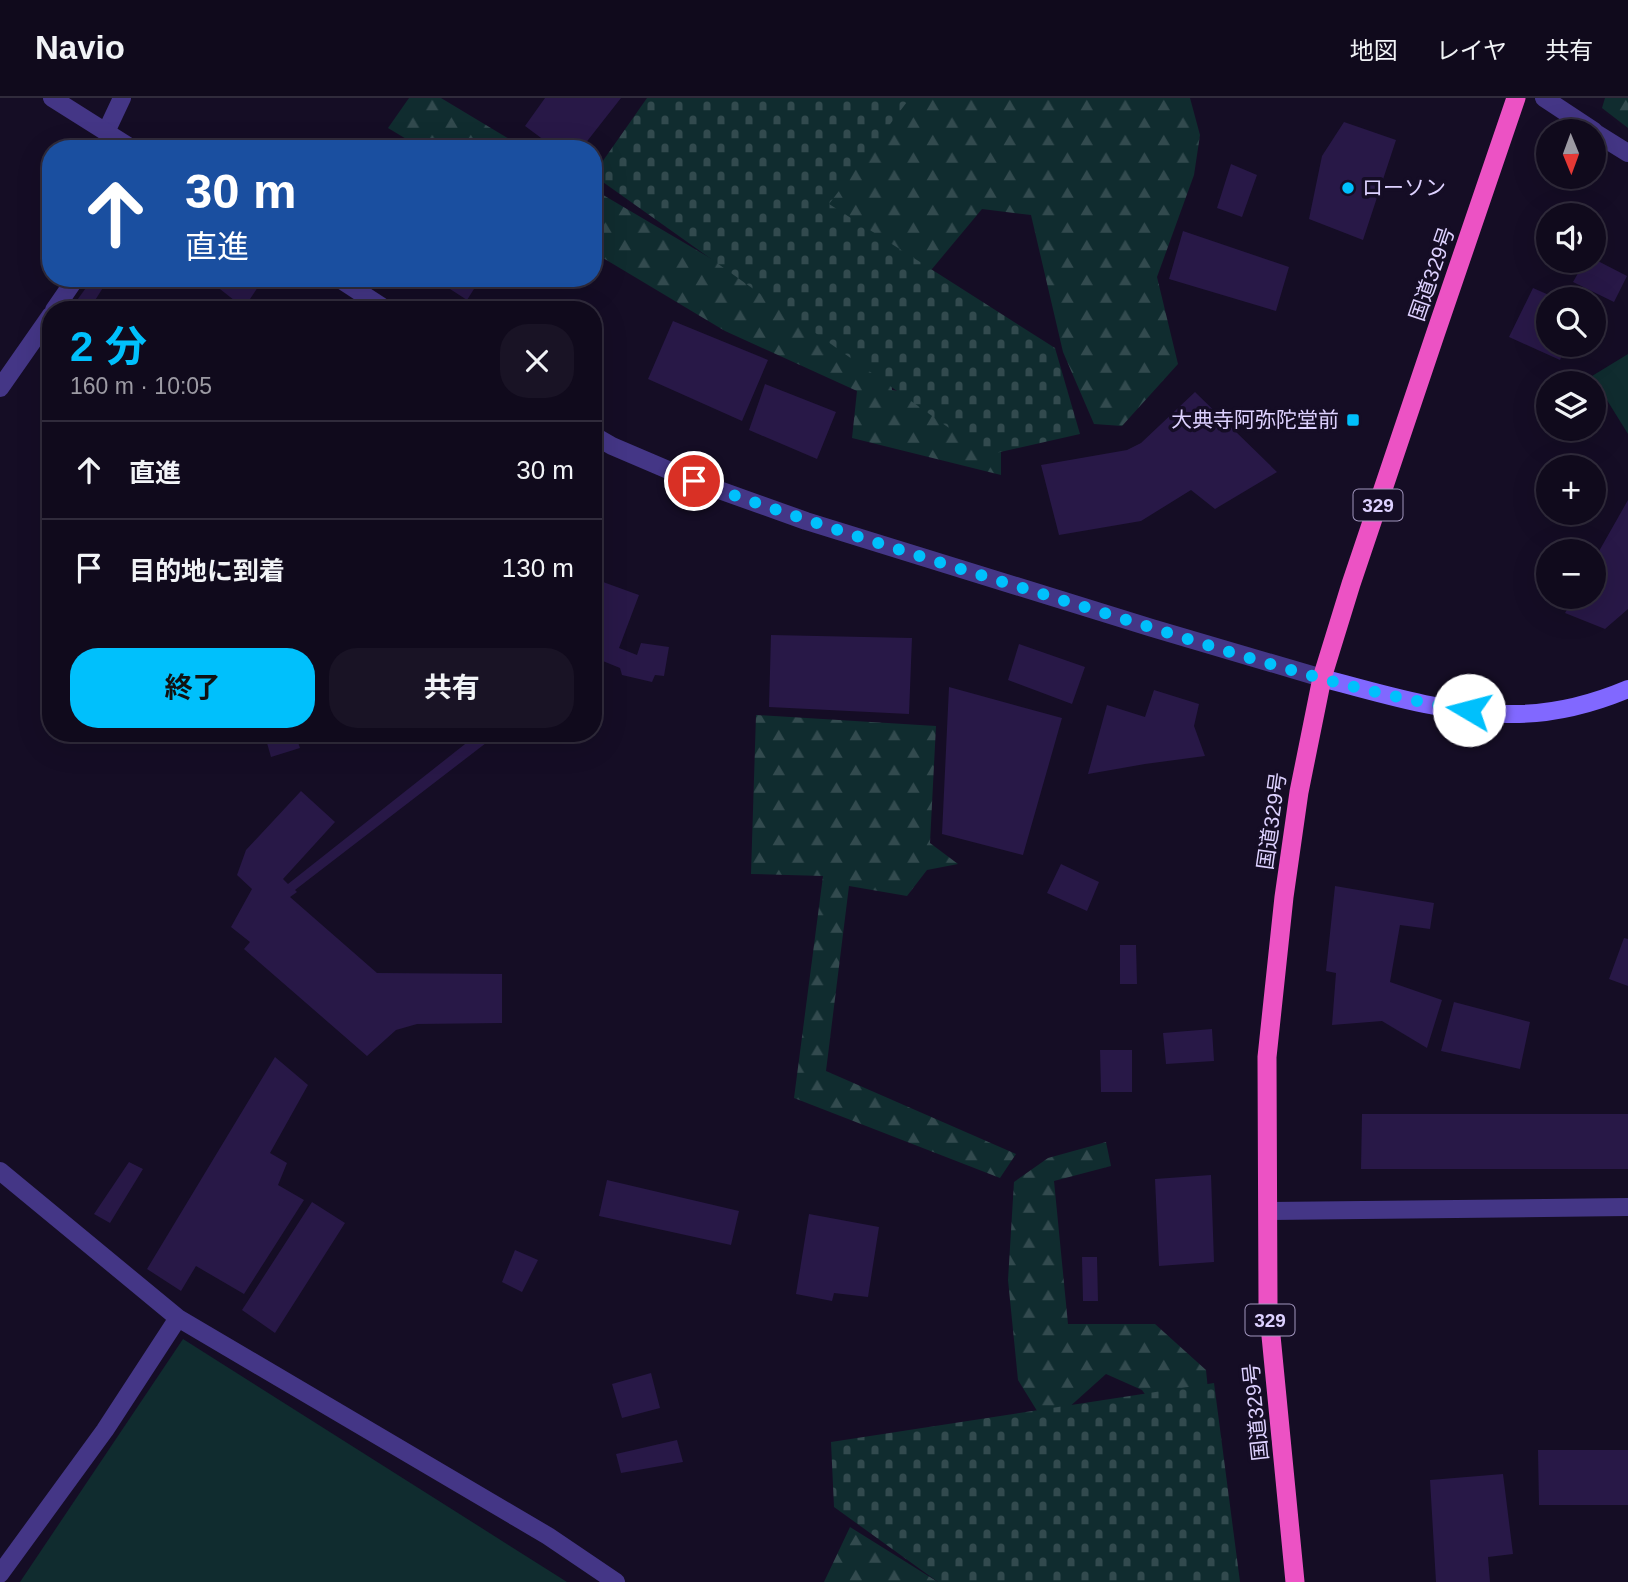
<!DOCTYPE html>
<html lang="ja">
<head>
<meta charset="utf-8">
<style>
	:root { --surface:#100a1c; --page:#191325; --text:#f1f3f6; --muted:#9c9aa3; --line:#302b3b; --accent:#00c0fc }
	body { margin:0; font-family:Arial,"Noto Sans JP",sans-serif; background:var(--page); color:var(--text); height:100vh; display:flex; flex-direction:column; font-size:26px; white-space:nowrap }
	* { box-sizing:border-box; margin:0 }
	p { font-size:23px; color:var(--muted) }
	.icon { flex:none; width:38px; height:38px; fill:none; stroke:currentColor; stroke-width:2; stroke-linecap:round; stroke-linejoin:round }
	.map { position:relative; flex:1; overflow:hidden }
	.drawer { position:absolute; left:42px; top:203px; width:560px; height:441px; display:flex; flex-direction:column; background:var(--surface); border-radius:28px; box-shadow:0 7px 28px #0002,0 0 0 2px var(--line) }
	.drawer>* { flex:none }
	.banner { position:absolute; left:42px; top:42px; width:560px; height:147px; border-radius:28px; box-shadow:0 7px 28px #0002,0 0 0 2px var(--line); background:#1a4fa0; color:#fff; overflow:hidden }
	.needle { width:46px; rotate:179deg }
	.fabs { position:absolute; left:1536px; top:21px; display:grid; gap:14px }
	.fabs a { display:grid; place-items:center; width:70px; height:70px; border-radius:50%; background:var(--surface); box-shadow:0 7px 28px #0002,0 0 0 2px var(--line); font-size:35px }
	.pin { position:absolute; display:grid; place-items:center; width:60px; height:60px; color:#fff; margin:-30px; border:4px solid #fff; border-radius:50%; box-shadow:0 2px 7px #0007 }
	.me { position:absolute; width:77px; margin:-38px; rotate:278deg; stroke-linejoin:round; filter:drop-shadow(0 0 5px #0008) }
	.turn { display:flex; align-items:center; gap:24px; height:147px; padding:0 28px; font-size:32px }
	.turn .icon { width:91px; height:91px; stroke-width:2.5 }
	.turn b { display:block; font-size:49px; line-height:60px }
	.round { display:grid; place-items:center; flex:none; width:74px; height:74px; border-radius:28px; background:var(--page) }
	.headline { display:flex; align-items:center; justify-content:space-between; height:119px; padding:0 28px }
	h1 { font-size:42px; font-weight:700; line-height:52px; color:var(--accent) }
	.button { display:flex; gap:14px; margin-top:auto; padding:14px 28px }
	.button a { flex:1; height:80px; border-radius:28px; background:var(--accent); color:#111; font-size:28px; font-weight:700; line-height:80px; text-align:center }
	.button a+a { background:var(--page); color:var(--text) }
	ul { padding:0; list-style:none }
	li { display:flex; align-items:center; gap:21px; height:98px; padding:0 28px; border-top:2px solid var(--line) }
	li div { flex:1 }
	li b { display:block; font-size:26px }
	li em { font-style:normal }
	header { display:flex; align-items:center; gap:42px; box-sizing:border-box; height:98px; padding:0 35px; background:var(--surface); border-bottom:2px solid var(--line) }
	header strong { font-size:33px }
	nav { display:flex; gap:38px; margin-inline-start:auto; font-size:24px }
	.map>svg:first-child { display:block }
</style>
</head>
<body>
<header>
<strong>Navio</strong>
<nav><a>地図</a><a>レイヤ</a><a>共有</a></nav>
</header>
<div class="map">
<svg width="1628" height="1484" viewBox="0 0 1628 1484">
	<defs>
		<pattern id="forest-firs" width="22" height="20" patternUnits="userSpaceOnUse" patternTransform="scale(1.75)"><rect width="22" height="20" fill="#102c2f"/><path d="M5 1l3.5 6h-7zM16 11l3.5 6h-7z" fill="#324a4e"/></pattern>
		<pattern id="cemetery-stones" width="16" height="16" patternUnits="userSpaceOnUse" patternTransform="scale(1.75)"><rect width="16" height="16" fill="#102c2f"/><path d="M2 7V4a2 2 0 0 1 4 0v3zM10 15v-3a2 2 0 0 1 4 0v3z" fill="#324a4e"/></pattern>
	</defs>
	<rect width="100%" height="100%" fill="#150d25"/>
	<path fill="#102c2f" d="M 1628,256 L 1628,336 L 1592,278 Z
		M 183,1241 L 567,1484 L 20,1484 Z"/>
	<path fill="url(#forest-firs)" d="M 409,0 L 441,0 L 526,51 L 423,51 L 388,30 Z
		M 857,0 L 1190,0 L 1200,37 L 1194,77 L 1157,179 L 1178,266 L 1122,328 L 1094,326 L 1063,254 L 1031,117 L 982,111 L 887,225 L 892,292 L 1001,310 L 1001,377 L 852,340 L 857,293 L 725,233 L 593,154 L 593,91 L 756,187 Z
		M 1605,0 L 1628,0 L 1628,30 L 1602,10 Z
		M 756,617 L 936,628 L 930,745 L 958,766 L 927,772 L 907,798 L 849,788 L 826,973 L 1016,1056 L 1000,1080 L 794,1000 L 823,778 L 751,776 Z
		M 1106,1044 L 1111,1068 L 1054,1083 L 1068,1226 L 1155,1226 L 1206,1272 L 1216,1371 L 1205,1380 L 1142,1292 L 1106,1276 L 1047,1329 L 1018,1282 L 1008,1182 L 1014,1084 L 1048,1060 Z
		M 850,1429 L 938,1484 L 824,1484 Z"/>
	<path fill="url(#cemetery-stones)" d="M 647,0 L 910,0 L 829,106 L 1055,250 L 1080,336 L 987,357 L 593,77 Z
		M 1214,1285 L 1240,1484 L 938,1484 L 834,1409 L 831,1344 Z"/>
	<path fill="#281847" d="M 545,0 L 621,0 L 581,51 L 556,51 L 525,28 Z
		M 1344,24 L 1396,42 L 1363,142 L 1309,121 L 1322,58 Z
		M 1231,66 L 1257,77 L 1242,119 L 1217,110 Z
		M 1183,133 L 1289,169 L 1276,213 L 1169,181 Z
		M 1594,161 L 1627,178 L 1614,204 L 1573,184 L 1585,163 L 1594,163 Z
		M 93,180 L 109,180 L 89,212 L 70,212 Z
		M 206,180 L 245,180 L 258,189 L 244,210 Z
		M 433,180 L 481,180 L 467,202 Z
		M 1533,190 L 1558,201 L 1549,201 L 1549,247 L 1567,247 L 1560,262 L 1509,239 Z
		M 673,223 L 768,262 L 742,323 L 648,281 Z
		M 765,286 L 836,314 L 817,361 L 749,332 Z
		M 1195,294 L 1277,374 L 1215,411 L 1191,392 L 1141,423 L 1059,437 L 1041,367 L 1127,352 L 1141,345 Z
		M 1628,402 L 1628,511 L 1605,531 L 1565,515 L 1574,499 L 1594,499 L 1594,462 Z
		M 603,484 L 639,497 L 619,550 L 637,557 L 641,545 L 669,549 L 664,578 L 655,577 L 652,584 L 622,577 L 620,570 L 593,559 L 593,507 Z
		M 771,537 L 912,540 L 909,616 L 769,609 Z
		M 1019,546 L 1085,569 L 1072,606 L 1008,582 Z
		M 949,589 L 1062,620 L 1023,757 L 942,736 Z
		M 1154,592 L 1199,606 L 1194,628 L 1205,658 L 1145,666 L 1088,676 L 1107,607 L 1145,619 Z
		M 376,635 L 393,635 L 392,641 Z
		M 479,635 L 499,635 L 295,792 L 297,794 L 290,799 L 377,875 L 502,876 L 502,925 L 417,926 L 396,932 L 367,958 L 244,851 L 250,844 L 231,829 L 252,791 L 237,777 L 246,752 L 301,693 L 335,724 L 283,781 L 288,786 Z
		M 524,635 L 544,635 L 542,642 Z
		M 295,636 L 300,650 L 271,659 L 267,645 Z
		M 1061,766 L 1099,784 L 1087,813 L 1047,795 Z
		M 1335,788 L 1434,805 L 1430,831 L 1400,827 L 1390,884 L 1442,902 L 1427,950 L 1382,923 L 1332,927 L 1336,875 L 1326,873 Z
		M 1624,840 L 1628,841 L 1628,888 L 1609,881 Z
		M 1120,847 L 1136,847 L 1137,886 L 1120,886 Z
		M 1454,904 L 1530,924 L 1520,971 L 1441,953 Z
		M 1212,931 L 1214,963 L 1166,966 L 1163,935 Z
		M 1100,952 L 1132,952 L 1132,994 L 1101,994 Z
		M 275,959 L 308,987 L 270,1055 L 287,1065 L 278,1087 L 304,1102 L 244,1196 L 196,1168 L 181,1193 L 147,1171 Z
		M 1362,1016 L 1628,1016 L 1628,1071 L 1361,1071 Z
		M 129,1064 L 143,1071 L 110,1125 L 94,1116 Z
		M 1211,1077 L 1214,1164 L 1159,1168 L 1155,1081 Z
		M 607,1082 L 739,1113 L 731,1147 L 599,1118 Z
		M 312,1104 L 345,1125 L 275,1235 L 242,1212 Z
		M 809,1116 L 879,1129 L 868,1199 L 834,1195 L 832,1203 L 796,1196 Z
		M 515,1152 L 538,1162 L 522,1194 L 502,1184 Z
		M 1082,1159 L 1097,1159 L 1098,1203 L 1083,1203 Z
		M 651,1275 L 660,1310 L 622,1320 L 612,1286 Z
		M 677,1342 L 683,1364 L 621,1375 L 616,1356 Z
		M 1538,1352 L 1628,1352 L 1628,1407 L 1539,1407 Z
		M 1503,1376 L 1513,1456 L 1488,1459 L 1490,1484 L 1436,1484 L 1430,1382 Z"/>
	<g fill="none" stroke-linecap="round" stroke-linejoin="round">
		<path stroke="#443686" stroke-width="18" d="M 1544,0 L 1594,33
			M 106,34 L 122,0
			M 1594,34 L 1628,55
			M 54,212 L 76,180
			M 0,290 L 51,217
			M 0,1073 L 178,1220 L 548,1438 L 616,1484
			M 1268,1113 L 1628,1109
			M 0,1476 L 105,1332 L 178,1220"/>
		<path stroke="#443686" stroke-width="18" d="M 52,0 L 133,51
			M 338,180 L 387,212
			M 593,337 L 612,348 L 694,383 L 806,423 L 1152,530 L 1322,580"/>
		<path stroke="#8168ff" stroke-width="18" d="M 1322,580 C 1382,596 1444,615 1507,616 C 1549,617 1590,607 1628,591"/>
		<path stroke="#ec52c4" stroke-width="19" d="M 1295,1484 L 1268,1207 L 1267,959 L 1284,799 L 1299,694 L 1322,580 L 1351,486 L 1436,234 L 1516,0"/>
	</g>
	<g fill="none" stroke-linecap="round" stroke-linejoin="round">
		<path stroke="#00c0fc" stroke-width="12" stroke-dasharray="0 21.6" d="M 694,383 C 833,433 974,475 1114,518 C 1231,554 1348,594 1469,612"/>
	</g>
	<g fill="#00c0fc" stroke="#150d25" stroke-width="2.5">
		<circle cx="1348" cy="90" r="7"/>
		<rect x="1346" y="315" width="14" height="14" rx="3.5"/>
	</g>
	<g text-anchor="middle" stroke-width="7" stroke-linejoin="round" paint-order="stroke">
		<g fill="#150d25" stroke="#a196be" stroke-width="2">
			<rect x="1353.5" y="391.5" width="49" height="31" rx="5"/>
			<rect x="1245.5" y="1206.5" width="49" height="31" rx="5"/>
		</g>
		<g font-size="19" font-weight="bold" fill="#ddd1ff">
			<text x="1378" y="414">329</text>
			<text x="1270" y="1229">329</text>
		</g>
		<g font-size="21" fill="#ddd1ff" stroke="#150d25" text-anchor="start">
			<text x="1362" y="97">ローソン</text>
			<text x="1339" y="329" text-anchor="end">大典寺阿弥陀堂前</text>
		</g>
		<g font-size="21" fill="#ddd1ff" stroke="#150d25">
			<text transform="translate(1432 176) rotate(-71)" y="7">国道329号</text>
			<text transform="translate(1272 723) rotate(-82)" y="7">国道329号</text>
			<text transform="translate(1256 1314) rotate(-96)" y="7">国道329号</text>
		</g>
	</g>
</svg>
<div class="fabs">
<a><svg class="needle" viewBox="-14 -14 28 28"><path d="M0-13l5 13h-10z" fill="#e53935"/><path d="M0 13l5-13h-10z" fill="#9c9aa3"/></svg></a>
<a><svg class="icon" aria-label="sound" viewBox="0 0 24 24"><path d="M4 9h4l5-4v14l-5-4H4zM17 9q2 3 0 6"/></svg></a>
<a><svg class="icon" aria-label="search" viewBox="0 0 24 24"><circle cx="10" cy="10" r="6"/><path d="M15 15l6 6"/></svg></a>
<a><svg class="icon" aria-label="layers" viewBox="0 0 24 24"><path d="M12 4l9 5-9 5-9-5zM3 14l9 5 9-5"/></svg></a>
<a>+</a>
<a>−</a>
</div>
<div class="pin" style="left:694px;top:383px;background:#d93025"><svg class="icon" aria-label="arrive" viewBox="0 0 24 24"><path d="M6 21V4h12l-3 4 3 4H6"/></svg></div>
<svg class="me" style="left:1469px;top:612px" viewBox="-20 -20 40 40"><circle r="19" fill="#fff"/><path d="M0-13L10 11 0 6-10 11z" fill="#00c0fc"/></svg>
<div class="banner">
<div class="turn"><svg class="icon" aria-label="ahead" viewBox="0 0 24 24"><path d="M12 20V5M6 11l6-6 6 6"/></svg><div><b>30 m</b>直進</div></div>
</div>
<section class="drawer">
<div class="headline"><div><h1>2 分</h1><p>160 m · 10:05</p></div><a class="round"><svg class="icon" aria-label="close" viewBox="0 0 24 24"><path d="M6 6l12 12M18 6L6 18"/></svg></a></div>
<ul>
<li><svg class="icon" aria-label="ahead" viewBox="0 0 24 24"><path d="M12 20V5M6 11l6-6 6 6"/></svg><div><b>直進</b></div><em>30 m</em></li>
<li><svg class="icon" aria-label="arrive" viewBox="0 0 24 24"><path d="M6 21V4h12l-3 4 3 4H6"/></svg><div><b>目的地に到着</b></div><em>130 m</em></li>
</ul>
<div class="button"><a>終了</a><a>共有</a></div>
</section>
</div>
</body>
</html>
